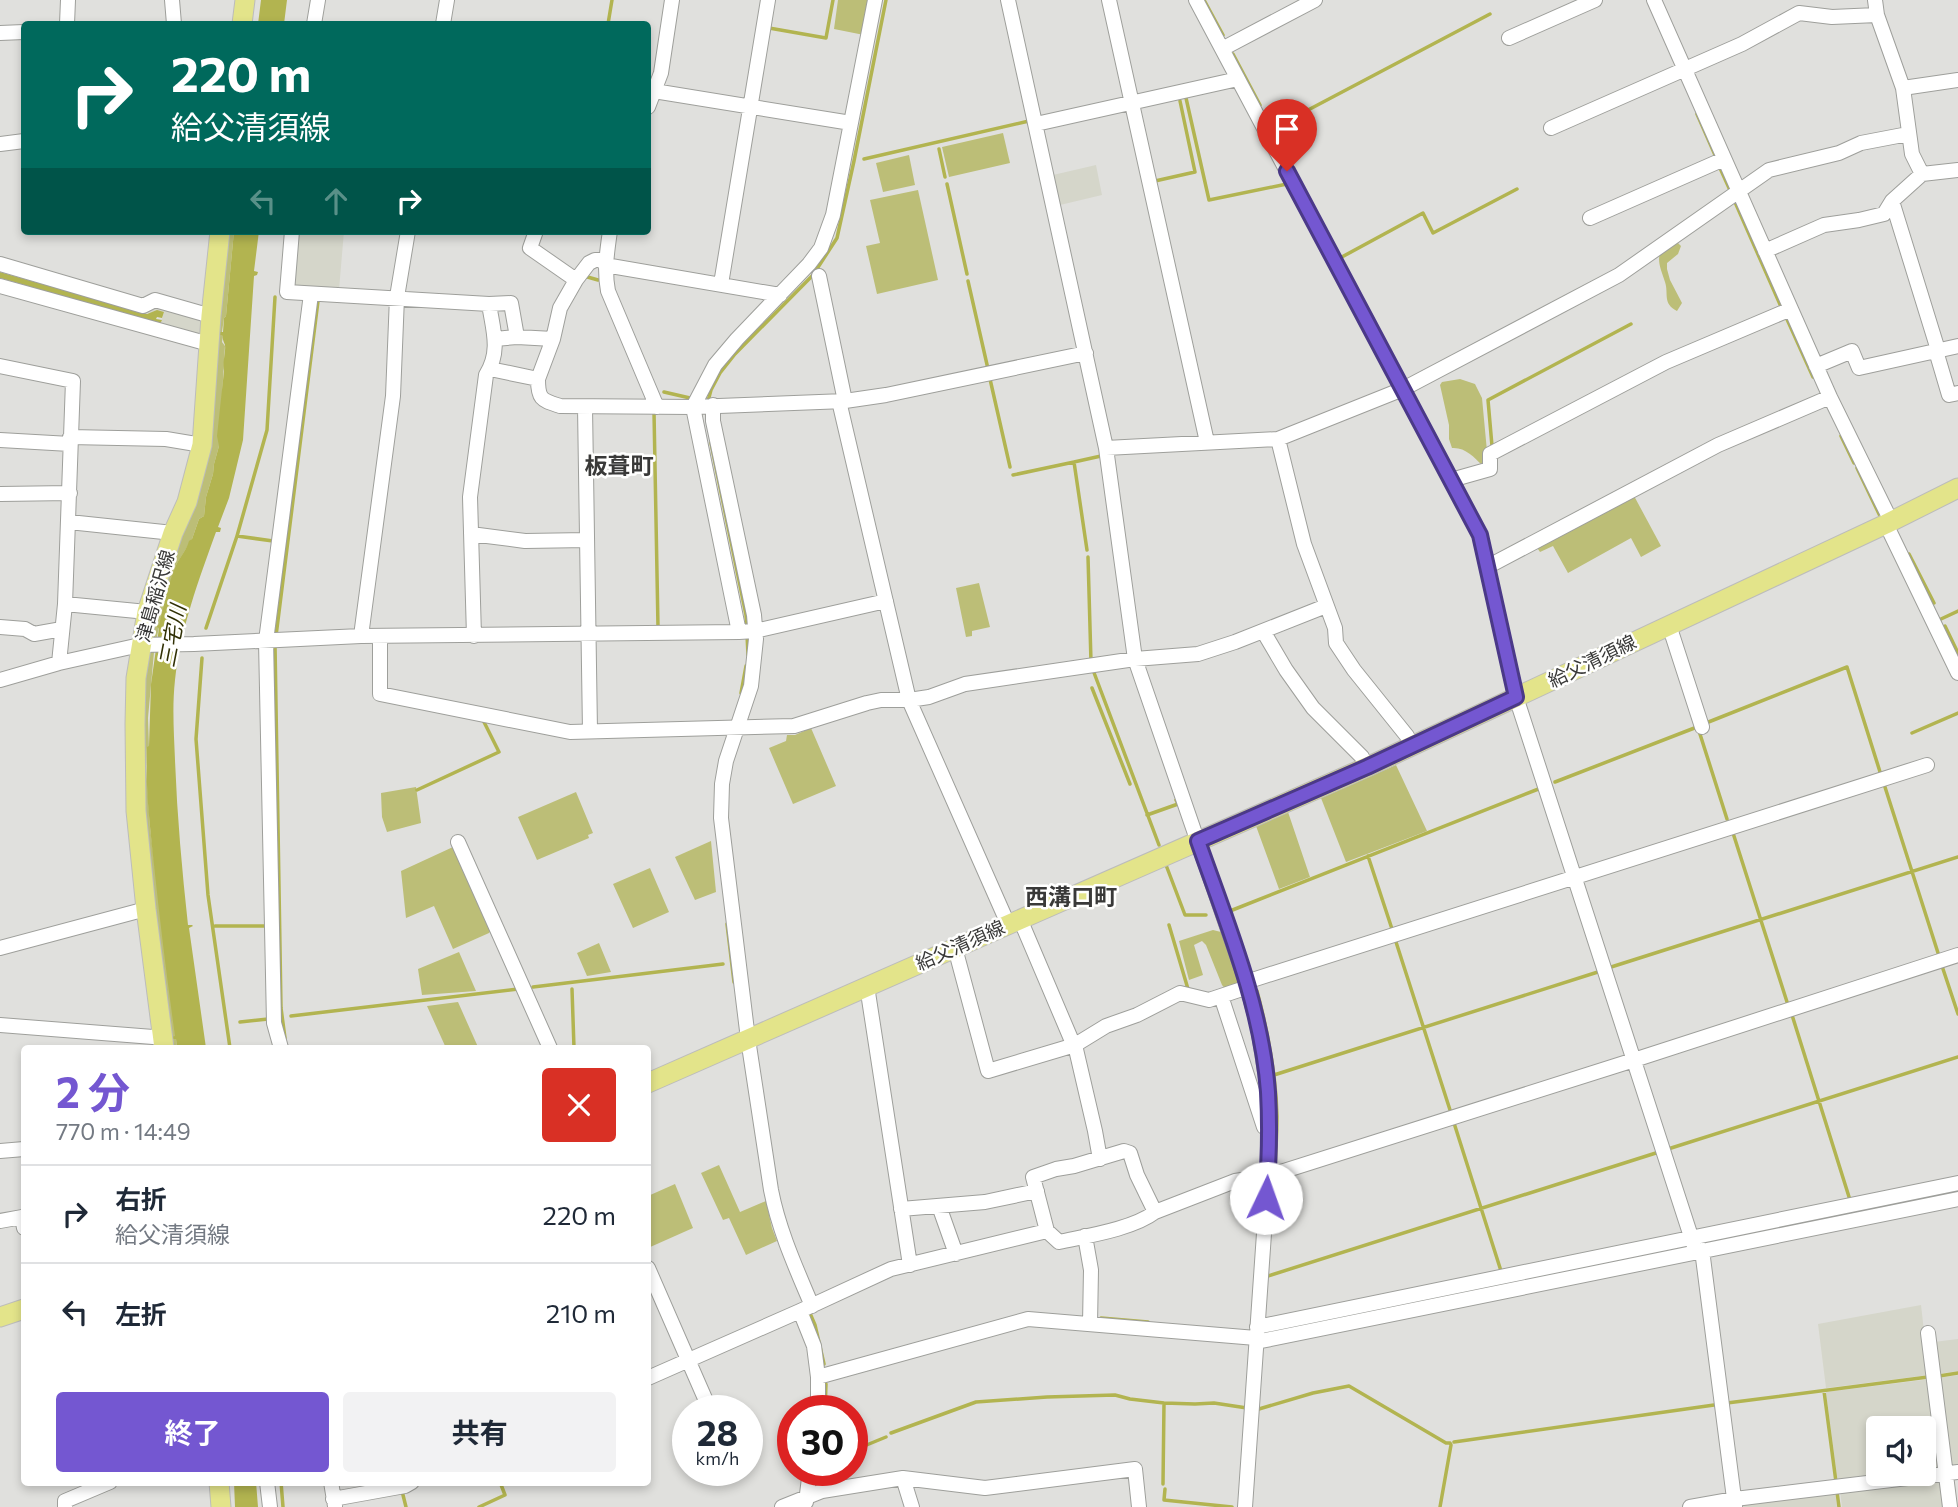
<!DOCTYPE html>
<html lang="ja">
<head>
<meta charset="utf-8">
<style>
	:root { --surface:#fff; --page:#f2f2f3; --text:#1f2937; --muted:#747a83; --line:#e0e1e3; --accent:#7457d1 }
	body { margin:0; font-family:Commissioner,"Noto Sans JP",sans-serif; background:var(--page); color:var(--text); height:100vh; display:flex; flex-direction:column; font-size:26px; white-space:nowrap }
	* { box-sizing:border-box; margin:0 }
	p { font-size:23px; color:var(--muted) }
	.icon { flex:none; width:38px; height:38px; fill:none; stroke:currentColor; stroke-width:2; stroke-linecap:round; stroke-linejoin:round }
	.map { position:relative; flex:1; overflow:hidden }
	.details { position:absolute; left:21px; top:1045px; width:630px; height:441px; display:flex; flex-direction:column; background:var(--surface); border-radius:7px; box-shadow:0 4px 10px #0003 }
	.details>* { flex:none }
	.banner { position:absolute; left:21px; top:21px; width:630px; height:214px; border-radius:7px; box-shadow:0 4px 10px #0003; background:#00695c; color:#fff; overflow:hidden }
	.fabs { position:absolute; left:1866px; top:1416px; display:grid; gap:14px }
	.fabs a { display:grid; place-items:center; width:70px; height:70px; border-radius:7px; background:var(--surface); box-shadow:0 4px 10px #0003; font-size:35px }
	.speed { position:absolute; left:672px; top:1395px; display:flex; gap:14px; font-size:35px; font-weight:700; text-align:center }
	.speed>* { display:grid; place-content:center; width:91px; height:91px; border-radius:50%; background:var(--surface); box-shadow:0 4px 10px #0003; line-height:1 }
	.speed small { font-size:18px; font-weight:400 }
	.speed .limit { border:10px solid #d22; background:#fff; color:#111 }
	.pin { position:absolute; display:grid; place-items:center; width:60px; height:60px; color:#fff; margin:-72px -30px; border-radius:50% 50% 50% 0; rotate:-45deg; box-shadow:0 0 7px #0007 }
	.pin .icon { rotate:45deg }
	.me { position:absolute; width:77px; margin:-38px; rotate:3deg; stroke-linejoin:round; filter:drop-shadow(0 0 5px #0008) }
	.turn { display:flex; align-items:center; gap:24px; height:147px; padding:0 35px; font-size:32px }
	.turn .icon { width:91px; height:91px; stroke-width:2.5 }
	.turn b { display:block; font-size:49px; line-height:60px }
	.lanes { display:flex; align-items:center; height:66px; padding:0 35px; background:#0003; justify-content:center; gap:35px; direction:ltr }
	.lanes .off { opacity:.35 }
	.round { display:grid; place-items:center; flex:none; width:74px; height:74px; border-radius:7px; background:var(--page) }
	.head { display:flex; align-items:center; justify-content:space-between; height:119px; padding:0 35px }
	h1 { font-size:42px; font-weight:700; line-height:52px; color:var(--accent) }
	.cta { display:flex; gap:14px; margin-top:auto; padding:14px 35px }
	.cta a { flex:1; height:80px; border-radius:7px; background:var(--accent); color:#fff; font-size:28px; font-weight:700; line-height:80px; text-align:center }
	.cta a+a { background:var(--page); color:var(--text) }
	ul { padding:0; list-style:none }
	li { display:flex; align-items:center; gap:21px; height:98px; padding:0 35px; border-top:2px solid var(--line) }
	li div { flex:1 }
	li b { display:block; font-size:26px }
	li em { font-style:normal }
	.map>svg:first-child { display:block }
</style>
</head>
<body>
<div class="map">
<svg width="1958" height="1507" viewBox="0 0 1958 1507">
	<rect width="100%" height="100%" fill="#e0e0dd"/>
	<path fill="#d5d6ca" d="M 1096,165 L 1102,195 L 1060,205 L 1053,175 Z
		M 298,231 L 344,231 L 339,290 L 293,287 Z
		M 158,306 L 205,320 L 200,336 L 160,325 L 164,312 L 144,313 Z
		M 1921,1305 L 1929,1375 L 1826,1388 L 1818,1324 Z
		M 1958,1339 L 1958,1371 L 1938,1374 L 1934,1342 Z
		M 1958,1375 L 1958,1468 L 1950,1465 L 1938,1378 Z
		M 1931,1379 L 1940,1467 L 1923,1473 L 1923,1428 L 1878,1428 L 1878,1474 L 1916,1474 L 1838,1483 L 1826,1392 Z
		M 1942,1480 L 1945,1507 L 1842,1507 L 1840,1490 Z
		M 1835,1491 L 1837,1507 L 1739,1507 L 1739,1502 Z"/>
	<path fill="#bcbe77" d="M 838,0 L 871,0 L 864,35 L 834,29 Z
		M 1003,133 L 1010,163 L 949,177 L 942,147 Z
		M 909,155 L 915,185 L 883,192 L 876,163 Z
		M 918,190 L 938,280 L 877,294 L 866,246 L 880,243 L 870,200 Z
		M 226,231 L 234,231 L 226,316 L 224,318 L 222,332 L 220,335 L 223,336 L 222,342 L 225,346 L 219,446 L 214,464 L 213,474 L 206,497 L 204,516 L 199,519 L 192,539 L 176,565 L 166,596 L 156,641 L 151,641 L 154,612 L 177,535 Z
		M 1678,243 L 1681,246 L 1678,254 L 1667,263 L 1667,269 L 1670,280 L 1682,303 L 1677,311 C 1662,303 1669,294 1665,282 C 1659,264 1651,248 1678,243 Z
		M 1460,379 L 1475,384 L 1482,398 L 1488,462 L 1482,465 C 1474,457 1465,447 1452,448 L 1449,439 L 1449,425 L 1440,385 L 1442,382 Z
		M 1633,494 L 1661,546 L 1641,557 L 1631,538 L 1568,573 L 1553,546 L 1540,552 L 1536,546 Z
		M 979,583 L 990,627 L 972,631 L 972,636 L 966,637 L 956,588 Z
		M 147,652 L 154,652 L 148,718 L 149,747 L 147,747 L 146,766 L 150,827 L 176,1037 L 172,1037 L 176,1039 L 177,1048 L 170,1048 L 142,808 L 140,725 Z
		M 811,728 L 836,786 L 793,804 L 769,748 L 786,741 L 787,735 L 795,735 Z
		M 1396,765 L 1427,831 L 1346,862 L 1321,798 Z
		M 416,787 L 421,823 L 387,832 L 382,817 L 381,793 Z
		M 576,792 L 593,833 L 588,835 L 589,838 L 537,860 L 518,817 Z
		M 1288,812 L 1310,877 L 1279,889 L 1256,826 Z
		M 711,841 L 716,892 L 695,900 L 675,857 Z
		M 453,847 L 492,928 L 489,933 L 453,949 L 434,906 L 406,918 L 401,871 Z
		M 650,868 L 669,912 L 633,928 L 613,884 Z
		M 1213,930 L 1221,932 L 1224,935 L 1240,982 L 1239,986 L 1227,991 L 1222,985 L 1206,945 L 1202,941 L 1194,945 L 1203,975 L 1189,980 L 1179,941 Z
		M 599,943 L 611,972 L 587,976 L 577,953 Z
		M 459,952 L 476,991 L 422,995 L 418,969 Z
		M 458,1002 L 478,1047 L 475,1048 L 446,1048 L 427,1006 Z
		M 719,1165 L 740,1212 L 766,1201 L 772,1228 L 777,1241 L 746,1255 L 729,1218 L 723,1220 L 701,1173 Z
		M 675,1184 L 693,1228 L 648,1248 L 648,1196 Z"/>
	<path fill="#b2b450" d="M 261,0 L 287,0 L 284,24 L 258,24 Z
		M 234,231 L 259,231 L 254,271 L 258,272 L 257,275 L 254,276 L 243,440 L 229,498 L 218,527 L 221,528 L 220,532 L 216,532 C 198,582 181,627 175,680 C 172,707 174,734 175,760 C 177,815 182,870 188,925 L 192,925 L 193,926 L 189,928 L 206,1048 L 177,1048 L 176,1039 L 172,1039 L 172,1037 L 175,1036 C 167,979 160,922 154,865 C 150,826 145,786 147,747 L 149,746 L 151,684 L 159,628 L 157,627 L 157,625 L 159,625 C 164,605 168,584 176,565 C 180,557 187,549 189,541 L 192,539 L 199,519 L 204,516 L 206,497 L 213,474 L 214,464 L 219,446 L 217,436 L 224,371 C 222,362 226,354 225,345 C 224,342 222,339 223,336 L 219,335 L 220,332 L 223,332 L 224,318 L 226,316 Z
		M 0,272 L 147,314 L 157,310 L 164,312 L 162,318 L 157,317 L 156,319 L 162,320 L 160,324 L 0,278 Z
		M 234,1482 L 256,1482 L 258,1507 L 235,1507 Z"/>
	<g fill="none" stroke-linecap="round" stroke-linejoin="round">
		<path stroke="#b2b450" stroke-width="3.5" d="M 1204,0 L 1223,35
			M 608,24 L 612,0
			M 768,30 L 769,28 L 826,38 L 833,0
			M 1233,54 L 1260,105
			M 1186,98 L 1209,200 L 1287,184
			M 1697,114 L 1715,155
			M 1272,129 L 1490,14
			M 939,149 L 945,177
			M 864,159 L 1029,121
			M 1720,168 L 1729,188
			M 1154,179 L 1155,181 L 1195,172 L 1180,101
			M 947,184 L 967,274
			M 1735,202 L 1782,309
			M 1340,258 L 1423,213 L 1433,233 L 1517,189
			M 584,276 L 598,280
			M 968,281 L 988,369
			M 1786,317 L 1813,377
			M 990,379 L 1010,467
			M 664,392 L 690,398
			M 708,401 L 711,390 L 720,373 L 735,354 L 813,275 L 837,238 L 854,161 L 886,0
			M 654,412 L 658,627
			M 1841,436 L 1854,463
			M 711,443 L 746,615 L 747,627
			M 1492,446 L 1488,400 L 1631,324
			M 1857,468 L 1880,516
			M 1013,475 L 1074,462
			M 237,536 L 267,430 L 275,297
			M 1087,550 L 1074,462 L 1101,456
			M 1909,554 L 1934,603
			M 1088,557 L 1091,662
			M 1941,619 L 1958,611
			M 1945,626 L 1958,653
			M 206,628 L 237,536 L 273,541
			M 747,635 L 748,655
			M 276,636 L 318,301
			M 275,644 L 281,1008 L 285,1038
			M 202,658 L 196,739 L 208,895 L 230,1048
			M 1093,670 L 1159,845
			M 1092,688 L 1130,784
			M 741,693 L 746,666
			M 1706,723 L 1847,667 L 1881,775
			M 1699,731 L 1727,819
			M 1912,733 L 1958,713
			M 1555,782 L 1697,727
			M 1884,784 L 1939,956
			M 417,790 L 499,752 L 483,720 L 485,720
			M 1147,815 L 1178,804 L 1176,800
			M 1733,833 L 1788,1005
			M 1368,856 L 1392,929
			M 1166,865 L 1185,915 L 1206,915
			M 1230,911 L 1541,788
			M 727,924 L 734,982
			M 1169,925 L 1188,989
			M 215,926 L 267,926
			M 1396,942 L 1451,1113
			M 1942,966 L 1958,1014
			M 1608,968 L 1958,857
			M 533,987 L 723,964
			M 572,989 L 574,1048
			M 1257,991 C 1268,1032 1276,1074 1277,1116 C 1277,1133 1276,1149 1275,1166
			M 1792,1015 L 1850,1200
			M 291,1016 L 518,989
			M 240,1022 L 268,1019
			M 1274,1075 L 1601,971
			M 1454,1123 L 1501,1271
			M 1668,1149 L 1958,1057
			M 1705,1243 L 1958,1191
			M 1644,1255 L 1686,1246
			M 1268,1275 L 1268,1276 L 1659,1152
			M 809,1311 L 815,1325 L 824,1364
			M 1101,1318 L 1148,1322
			M 1939,1376 L 1958,1373
			M 1824,1391 L 1836,1482
			M 1727,1403 L 1928,1377
			M 1259,1409 L 1313,1393 L 1349,1386 L 1446,1443 L 1450,1443 L 1451,1445 L 1440,1507
			M 825,1410 L 826,1384
			M 891,1433 L 976,1402 L 1047,1397 L 1115,1395 L 1130,1399 L 1164,1403 L 1195,1404 L 1214,1403 L 1247,1408
			M 1454,1442 L 1714,1405
			M 852,1451 L 886,1437
			M 281,1482 L 283,1507
			M 1163,1484 L 1164,1403
			M 816,1488 L 818,1470
			M 1165,1489 L 1164,1500 L 1232,1507
			M 402,1491 L 406,1507
			M 1837,1492 L 1839,1507
			M 479,1507 L 505,1495 L 500,1482"/>
		<g stroke="#9e9f9b" stroke-width="16">
			<path id="minor" d="M 172,0 L 174,24
				M 1008,0 L 1106,448 L 1135,659 L 1246,982 L 1258,1027 L 1268,1091 L 1268,1176 L 1245,1507
				M 1109,0 L 1207,442
				M 1196,0 L 1480,535 L 1516,697 L 1696,1252
				M 1654,0 L 1830,397 L 1891,521
				M 1875,0 L 1877,15 L 1903,88 L 1912,154 L 1922,174 L 1958,170
				M 67,24 L 68,0
				M 314,24 L 318,0
				M 443,24 L 447,0
				M 0,33 L 24,32
				M 1509,38 L 1595,0
				M 1222,49 L 1315,0
				M 1903,88 L 1958,80
				M 654,91 L 851,123
				M 648,107 L 661,73 L 672,0
				M 1036,124 L 1238,79
				M 1551,128 L 1742,44 L 1799,13 L 1832,17 L 1877,15
				M 0,144 L 24,141
				M 1892,201 L 1938,350
				M 1590,218 L 1724,159
				M 292,231 L 287,292 L 489,304 L 511,303 L 517,337
				M 536,231 L 530,248 L 576,280
				M 610,231 C 607,252 604,270 608,291 L 657,407
				M 1765,251 L 1824,225 L 1859,220 L 1884,214 L 1892,201 L 1922,174
				M 0,264 L 143,306 L 155,300 L 211,316
				M 605,265 L 780,295
				M 819,276 L 845,401
				M 721,284 L 768,0
				M 0,286 L 209,344
				M 495,339 L 517,337 L 553,339
				M 1936,351 L 1949,395 L 1958,393
				M 0,366 L 73,381 L 65,604 L 59,663
				M 1816,366 L 1852,351 L 1859,368 L 1958,346
				M 490,369 L 538,379 C 538,400 542,400 560,406 L 693,407 L 845,401 L 886,395 L 1086,353
				M 538,379 L 553,339 L 560,308 L 576,280 L 589,263 L 595,260 L 606,260
				M 839,401 L 909,700 L 1008,924
				M 713,405 L 713,421 L 754,615 L 756,639 L 751,686 L 726,761 L 722,784 L 721,818 L 748,1039 L 771,1190 C 779,1231 796,1268 812,1306
				M 585,407 L 590,731
				M 70,437 L 166,439 L 202,445
				M 1278,439 L 1304,544 L 1335,628 L 1336,643 L 1354,670 L 1407,736 L 1412,746
				M 0,440 L 70,444
				M 1106,448 L 1278,439 L 1403,389 L 1619,275 L 1769,170 L 1839,153 L 1861,143 L 1908,134
				M 1451,480 L 1490,469 L 1490,454 L 1666,362 L 1791,309
				M 0,494 L 70,493
				M 69,522 L 173,533
				M 1886,524 L 1958,673
				M 471,534 L 525,541 L 587,540
				M 1487,567 L 1718,445 L 1830,397
				M 65,604 L 147,612
				M 1669,625 L 1702,727
				M 0,627 L 25,629 L 34,634 L 62,629
				M 1263,631 L 1286,670 L 1313,708 L 1362,757 L 1367,767
				M 739,632 L 693,407 L 715,365 L 737,339 L 809,264 L 821,248 L 833,215 L 875,0
				M 361,636 L 393,396 L 397,297 L 408,231
				M 474,636 L 470,497 L 486,375 C 501,351 493,330 489,304
				M 380,637 L 380,694 L 570,732 L 794,726 L 867,703 L 881,700 L 909,700 L 929,697 L 965,684 L 1135,659 L 1198,654 L 1235,642 L 1326,606
				M 0,680 L 59,663 L 140,645 L 194,644 L 361,636 L 739,632 L 755,631 L 886,601
				M 458,842 L 550,1048
				M 1020,919 L 1074,1046
				M 0,948 L 146,909
				M 955,948 L 988,1071 L 1075,1045 L 1106,1026 L 1137,1015 L 1180,993 L 1209,1000 L 1248,987
				M 1246,982 L 1927,765
				M 867,986 L 910,1265
				M 1221,996 L 1264,1127
				M 0,1025 L 153,1037 L 162,1035
				M 1075,1045 L 1095,1131 L 1100,1159
				M 281,1048 L 274,1023 L 266,641 L 311,294
				M 0,1151 L 24,1149
				M 939,1206 L 956,1254
				M 901,1209 L 985,1202 L 1037,1191
				M 0,1221 L 22,1217 L 24,1228
				M 1047,1231 L 1033,1177 L 1056,1169 L 1074,1166 L 1124,1151 L 1130,1153 L 1137,1175 L 1155,1212
				M 1085,1236 L 1091,1270 L 1090,1324
				M 1702,1250 L 1735,1506
				M 648,1268 L 710,1410
				M 800,1311 L 814,1346 L 818,1377 L 818,1410
				M 1257,1327 L 1958,1183
				M 1928,1333 L 1950,1507
				M 1256,1342 L 1958,1199
				M 818,1377 L 1028,1319 L 1256,1338
				M 648,1378 L 800,1311 L 891,1269 L 1047,1231 L 1059,1242 C 1086,1236 1133,1229 1155,1212 L 1235,1181 L 1268,1176 L 1634,1060 L 1958,955
				M 903,1478 L 912,1507
				M 267,1482 L 270,1507
				M 331,1482 L 335,1506
				M 333,1499 L 405,1486 L 412,1482
				M 806,1502 L 810,1470
				M 65,1507 L 65,1501 L 110,1482
				M 782,1507 L 822,1491 L 903,1478 L 985,1488 L 1135,1469 L 1139,1507
				M 1690,1507 L 1735,1499 L 1958,1472"/>
		</g>
		<g stroke="#bcbcbb" stroke-width="21">
			<path id="major" d="M 242,24 L 245,0
				M 164,1048 L 146,909 L 136,811 L 135,724 L 136,678 L 147,612 L 173,533 L 187,502 L 202,445 L 211,316 L 220,231
				M 648,1083 L 1367,767 L 1886,524 L 1958,488
				M 0,1317 L 24,1309
				M 219,1482 L 221,1507"/>
		</g>
		<use href="#minor" stroke="#fff" stroke-width="14"/>
		<use href="#major" stroke="#e3e48a" stroke-width="19"/>
	</g>
	<g fill="none" stroke-linecap="round" stroke-linejoin="round">
		<g stroke="#4b3988" stroke-width="18">
			<path id="route" d="M 1266,1198 C 1269,1163 1270,1127 1268,1092 C 1262,1007 1226,921 1198,841 L 1367,767 L 1516,697 L 1480,535 L 1287,171"/>
		</g>
		<use href="#route" stroke="#7457d1" stroke-width="12"/>
	</g>
	<g text-anchor="middle" stroke-width="5" stroke-linejoin="round" paint-order="stroke">
		<g font-size="19" fill="#393938" stroke="#fffffe">
			<text transform="translate(155 596) rotate(-74)" y="7">津島稲沢線</text>
			<text transform="translate(1592 661) rotate(-26)" y="7">給父清須線</text>
			<text transform="translate(960 945) rotate(-24)" y="7">給父清須線</text>
		</g>
		<g font-size="21" font-style="italic" fill="#303004" stroke="#fffffe">
			<text transform="translate(173 636) rotate(-79)" y="7">三宅川</text>
		</g>
		<g font-size="23" font-weight="bold" fill="#393938" stroke="#fffffe">
			<text x="619" y="474">板葺町</text>
			<text x="1071" y="905">西溝口町</text>
		</g>
	</g>
</svg>
<div class="fabs">
<a><svg class="icon" aria-label="sound" viewBox="0 0 24 24"><path d="M4 9h4l5-4v14l-5-4H4zM17 9q2 3 0 6"/></svg></a>
</div>
<div class="speed"><div>28<small>km/h</small></div><div class="limit">30</div></div>
<div class="pin" style="left:1287px;top:171px;background:#d93025"><svg class="icon" aria-label="arrive" viewBox="0 0 24 24"><path d="M6 21V4h12l-3 4 3 4H6"/></svg></div>
<svg class="me" style="left:1266px;top:1198px" viewBox="-20 -20 40 40"><circle r="19" fill="#fff"/><path d="M0-13L10 11 0 6-10 11z" fill="#7457d1"/></svg>
<div class="banner">
<div class="turn"><svg class="icon" aria-label="right" viewBox="0 0 24 24"><path d="M7 20v-9h11M14 6l5 5-5 5"/></svg><div><b>220 m</b>給父清須線</div></div>
<div class="lanes"><svg class="icon off" aria-label="left" viewBox="0 0 24 24"><path d="M17 20v-9H6M10 6l-5 5 5 5"/></svg><svg class="icon off" aria-label="ahead" viewBox="0 0 24 24"><path d="M12 20V5M6 11l6-6 6 6"/></svg><svg class="icon" aria-label="right" viewBox="0 0 24 24"><path d="M7 20v-9h11M14 6l5 5-5 5"/></svg></div>
</div>
<section class="details">
<div class="head"><div><h1>2 分</h1><p>770 m · 14:49</p></div><a class="round" style="background:#d93025;color:#fff"><svg class="icon" aria-label="close" viewBox="0 0 24 24"><path d="M6 6l12 12M18 6L6 18"/></svg></a></div>
<ul>
<li><svg class="icon" aria-label="right" viewBox="0 0 24 24"><path d="M7 20v-9h11M14 6l5 5-5 5"/></svg><div><b>右折</b><p>給父清須線</p></div><em>220 m</em></li>
<li><svg class="icon" aria-label="left" viewBox="0 0 24 24"><path d="M17 20v-9H6M10 6l-5 5 5 5"/></svg><div><b>左折</b></div><em>210 m</em></li>
</ul>
<div class="cta"><a>終了</a><a>共有</a></div>
</section>
</div>
</body>
</html>
